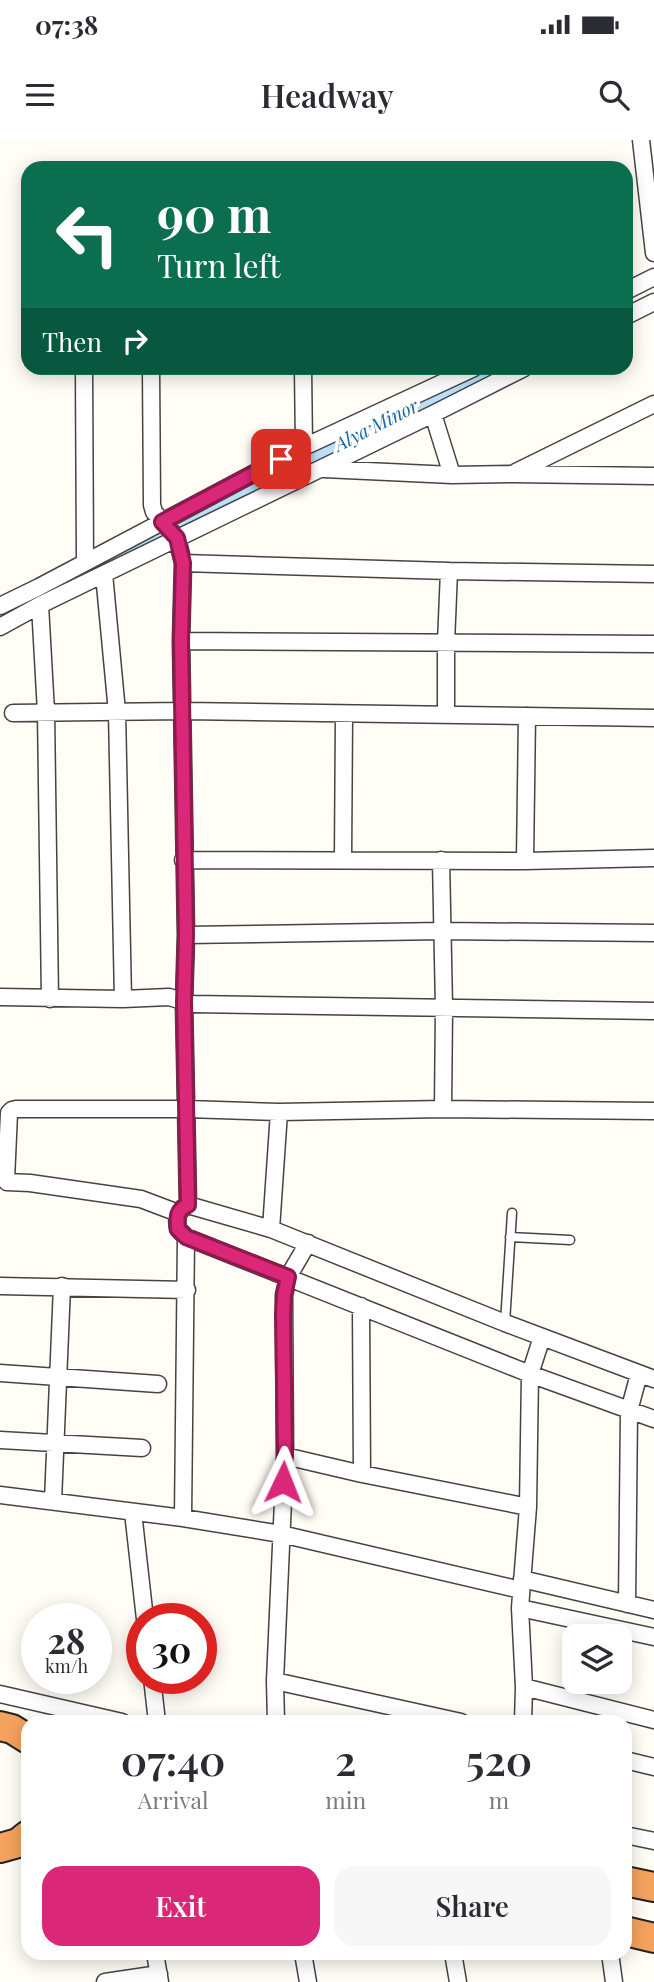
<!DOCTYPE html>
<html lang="en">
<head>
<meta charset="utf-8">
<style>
	:root { --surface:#fff; --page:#f7f7f7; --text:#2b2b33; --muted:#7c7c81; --accent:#db2777 }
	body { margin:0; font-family:"Playfair Display",serif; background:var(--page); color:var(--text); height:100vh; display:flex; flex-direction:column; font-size:26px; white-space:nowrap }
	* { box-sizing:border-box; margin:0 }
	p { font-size:23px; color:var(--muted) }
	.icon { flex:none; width:38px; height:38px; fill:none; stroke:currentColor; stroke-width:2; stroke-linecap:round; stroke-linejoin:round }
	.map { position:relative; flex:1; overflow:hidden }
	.side { position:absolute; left:21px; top:1575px; width:611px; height:245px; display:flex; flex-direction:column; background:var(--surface); border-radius:21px; box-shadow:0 4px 18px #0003 }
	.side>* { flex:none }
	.guide { position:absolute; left:21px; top:21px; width:612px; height:214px; border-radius:21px; box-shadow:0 4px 18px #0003; background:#0b6e4f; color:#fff; overflow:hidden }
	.controls { position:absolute; left:562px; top:1484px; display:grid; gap:14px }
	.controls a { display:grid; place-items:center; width:70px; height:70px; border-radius:14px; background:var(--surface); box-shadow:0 4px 18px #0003; font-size:35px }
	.speed { position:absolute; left:21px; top:1463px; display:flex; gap:14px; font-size:35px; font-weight:700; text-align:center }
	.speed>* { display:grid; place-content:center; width:91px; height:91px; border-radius:50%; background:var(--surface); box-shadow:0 4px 18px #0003; line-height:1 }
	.speed small { font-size:18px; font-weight:400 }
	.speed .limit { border:10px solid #d22; background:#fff; color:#111 }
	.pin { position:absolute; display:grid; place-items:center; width:60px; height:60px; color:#fff; margin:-30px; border-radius:14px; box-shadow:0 4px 10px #0006 }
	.me { position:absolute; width:77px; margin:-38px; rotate:2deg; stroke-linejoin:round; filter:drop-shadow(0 0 5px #0008) }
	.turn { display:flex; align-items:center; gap:24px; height:147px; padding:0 21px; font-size:32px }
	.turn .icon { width:91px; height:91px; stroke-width:2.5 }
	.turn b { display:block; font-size:49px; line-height:60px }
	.then { display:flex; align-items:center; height:66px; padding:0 21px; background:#0003; gap:14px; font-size:26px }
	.eta { display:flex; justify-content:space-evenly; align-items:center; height:119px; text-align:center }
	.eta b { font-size:42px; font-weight:600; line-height:49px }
	.primary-button { display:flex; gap:14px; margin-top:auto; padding:14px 21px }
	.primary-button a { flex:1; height:80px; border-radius:21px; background:var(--accent); color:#fff; font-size:28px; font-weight:600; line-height:80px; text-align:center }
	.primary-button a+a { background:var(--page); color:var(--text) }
	.status { display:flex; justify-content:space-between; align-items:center; height:49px; padding:0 35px; background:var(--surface); direction:ltr }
	.status svg { height:19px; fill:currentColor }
	header { display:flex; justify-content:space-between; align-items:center; height:91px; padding:0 21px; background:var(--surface); font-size:32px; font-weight:600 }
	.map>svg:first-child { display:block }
</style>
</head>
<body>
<div class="status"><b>07:38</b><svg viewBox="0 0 49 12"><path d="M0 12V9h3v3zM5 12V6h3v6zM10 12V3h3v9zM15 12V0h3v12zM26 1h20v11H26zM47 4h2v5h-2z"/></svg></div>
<header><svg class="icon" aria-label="menu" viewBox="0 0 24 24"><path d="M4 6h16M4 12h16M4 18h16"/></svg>Headway<svg class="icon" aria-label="search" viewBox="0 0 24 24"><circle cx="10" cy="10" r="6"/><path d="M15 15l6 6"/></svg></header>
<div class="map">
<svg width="654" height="1842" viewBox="0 0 654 1842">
	<rect width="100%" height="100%" fill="#fffdf5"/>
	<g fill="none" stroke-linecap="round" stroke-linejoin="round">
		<path stroke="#b9e0f7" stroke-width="16" d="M 74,437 L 490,228"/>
		<g stroke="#444" stroke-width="11">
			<path id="lane" d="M 510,1097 L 570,1100
				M 505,1183 L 512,1073"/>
		</g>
		<g stroke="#444" stroke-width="19">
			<path id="street" d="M 641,0 L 654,113
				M 626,151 L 654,137
				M 626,176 L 654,162
				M 84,228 L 85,422
				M 151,228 L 152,365 L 154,372 L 177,398 L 183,423 L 181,501 L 186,795 L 184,862 L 188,1065
				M 303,228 L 304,307
				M 433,274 L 452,335
				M 324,329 L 452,335 L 514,334 L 654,336
				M 516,332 L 654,264
				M 183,423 L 449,431 L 654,434
				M 104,434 L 117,572 L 123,859
				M 40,465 L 46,572 L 50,859
				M 0,466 L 39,447 L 304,307 L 474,228
				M 0,487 L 40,465 L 433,274 L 524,228
				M 181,501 L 654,504
				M 13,573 L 183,571 L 654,578
				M 446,575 L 446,503 L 449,431
				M 183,720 L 525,721 L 654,718
				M 343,720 L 344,574
				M 441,720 L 444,868 L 443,969
				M 525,721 L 527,576
				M 186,795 L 442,791 L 654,793
				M 0,857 L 123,859 L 169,857 L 193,864 L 654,871
				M 178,1073 L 141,1059 L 30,1043 L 7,1042 L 6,1040 L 9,973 L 12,970 L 16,969 L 187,969 L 279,972 L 443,969 L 654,971
				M 271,1089 L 279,972
				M 0,1146 L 187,1150
				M 361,1166 L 362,1334
				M 0,1233 L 158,1244
				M 654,1239 L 505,1183 L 271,1089 L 188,1065 C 177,1070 176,1078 178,1089 L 186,1097 L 530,1234 L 654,1279
				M 0,1300 L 142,1308
				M 285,1316 L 362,1334 L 528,1367
				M 0,1355 L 183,1378 L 281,1394 L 521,1450
				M 53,1361 L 62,1146
				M 133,1372 L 145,1479
				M 183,1378 L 186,1097
				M 522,1439 L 654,1470
				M 627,1464 L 629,1271 L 639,1234
				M 520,1468 L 654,1497
				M 152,1538 L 157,1582
				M 275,1541 L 461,1582
				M 524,1547 L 654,1580
				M 0,1554 L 122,1582
				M 276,1582 L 275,1541 L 285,1316 L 284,1155 L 288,1137 L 308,1103
				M 523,1582 L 524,1547 L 520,1468 L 528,1367 L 530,1234 L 542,1197
				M 625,1620 L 654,1627
				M 625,1695 L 654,1701
				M 155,1813 L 160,1842
				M 303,1813 L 308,1842
				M 453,1813 L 458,1842
				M 610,1813 L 614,1842
				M 105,1842 L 159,1834"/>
		</g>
		<g stroke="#222" stroke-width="32">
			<path id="highway" d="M 0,1586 L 12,1589 L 28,1599
				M 0,1708 L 18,1703 L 28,1695
				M 625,1741 L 654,1747
				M 625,1791 L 654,1798"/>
		</g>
		<use href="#lane" stroke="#fff" stroke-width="8"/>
		<use href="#street" stroke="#fff" stroke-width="16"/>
		<use href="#highway" stroke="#f5a25d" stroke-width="28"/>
	</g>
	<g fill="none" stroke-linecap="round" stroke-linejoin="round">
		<g stroke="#8e194d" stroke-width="18">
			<path id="route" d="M 281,319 L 162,382 L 177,398 L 183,423 L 181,501 L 186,795 L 184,862 L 188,1065 C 176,1070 177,1078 178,1089 L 186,1097 L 288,1137 L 284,1155 L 283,1175 L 285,1315 L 283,1342"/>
		</g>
		<use href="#route" stroke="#db2777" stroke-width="12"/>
	</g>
	<g text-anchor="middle" stroke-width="7" stroke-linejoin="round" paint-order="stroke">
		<g font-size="19" font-style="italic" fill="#1768a6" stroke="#fff">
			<text transform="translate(376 285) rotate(-27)" y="7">Alya Minor</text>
		</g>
	</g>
</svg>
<div class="controls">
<a><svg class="icon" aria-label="layers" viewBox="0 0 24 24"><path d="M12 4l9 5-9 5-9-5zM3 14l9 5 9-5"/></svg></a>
</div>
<div class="speed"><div>28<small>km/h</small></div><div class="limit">30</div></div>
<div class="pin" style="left:281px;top:319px;background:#d93025"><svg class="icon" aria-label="arrive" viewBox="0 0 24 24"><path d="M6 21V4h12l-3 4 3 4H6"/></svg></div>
<svg class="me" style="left:283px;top:1342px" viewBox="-20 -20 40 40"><path d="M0-17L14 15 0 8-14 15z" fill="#db2777" stroke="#fff" stroke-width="4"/></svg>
<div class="guide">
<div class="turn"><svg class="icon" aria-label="left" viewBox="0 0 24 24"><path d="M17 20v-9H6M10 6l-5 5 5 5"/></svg><div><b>90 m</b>Turn left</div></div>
<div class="then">Then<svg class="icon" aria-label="right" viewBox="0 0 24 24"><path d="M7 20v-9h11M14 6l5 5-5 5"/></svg></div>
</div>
<section class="side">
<div class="eta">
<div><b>07:40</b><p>Arrival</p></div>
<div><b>2</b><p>min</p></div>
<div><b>520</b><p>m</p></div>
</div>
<div class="primary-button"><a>Exit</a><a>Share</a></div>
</section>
</div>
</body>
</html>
